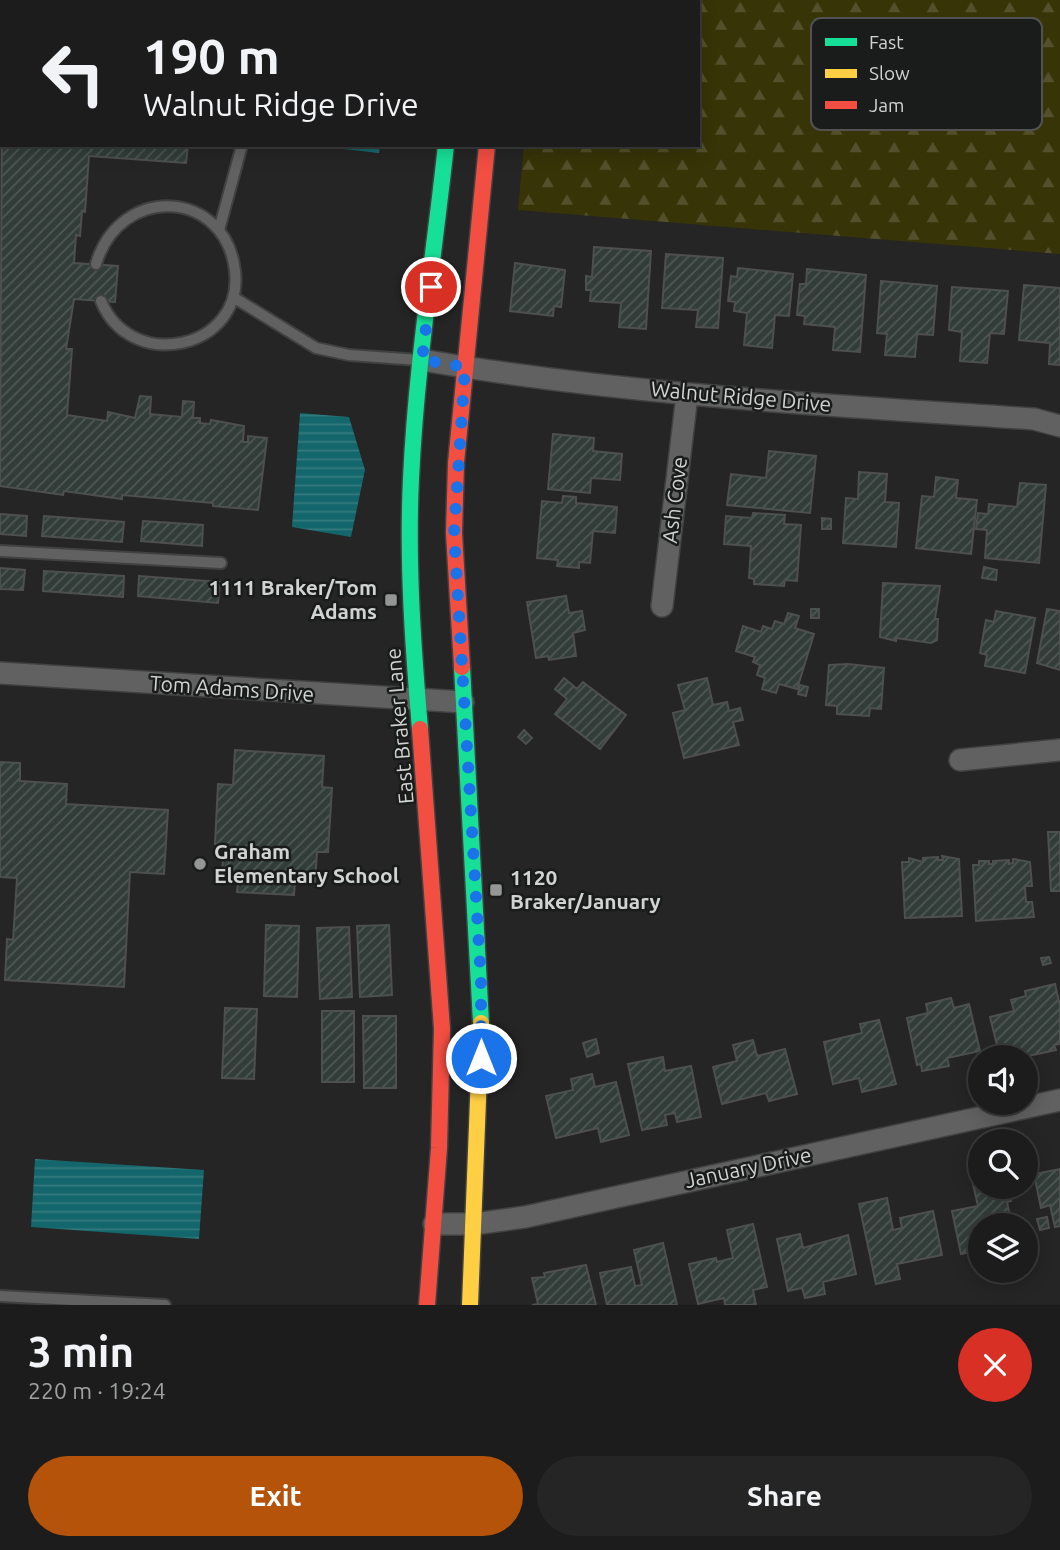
<!DOCTYPE html>
<html lang="en">
<head>
<meta charset="utf-8">
<style>
	:root { --surface:#1b1c1b; --page:#242524; --text:#f1f3f6; --muted:#a0a1a3; --line:#393a3a; --accent:#b45309 }
	body { margin:0; font-family:Ubuntu,sans-serif; background:var(--page); color:var(--text); height:100vh; display:flex; flex-direction:column; font-size:26px; white-space:nowrap }
	* { box-sizing:border-box; margin:0 }
	p { font-size:23px; color:var(--muted) }
	.icon { flex:none; width:38px; height:38px; fill:none; stroke:currentColor; stroke-width:2; stroke-linecap:round; stroke-linejoin:round }
	.map { position:relative; height:1305px; overflow:hidden }
	.panel { display:flex; flex-direction:column; background:var(--surface); flex:1 }
	.panel>* { flex:none }
	.hud { position:absolute; left:0px; top:0px; width:700px; height:147px; box-shadow:0 4px 18px #0003,0 0 0 2px var(--line); background:#1b1c1b; color:var(--text); overflow:hidden }
	.tools { position:absolute; left:968px; top:1045px; display:grid; gap:14px }
	.tools a { display:grid; place-items:center; width:70px; height:70px; border-radius:50%; background:var(--surface); box-shadow:0 4px 18px #0003,0 0 0 2px var(--line); font-size:35px }
	.pin { position:absolute; display:grid; place-items:center; width:60px; height:60px; color:#fff; margin:-30px; border:4px solid #fff; border-radius:50%; box-shadow:0 2px 7px #0007 }
	.me { position:absolute; width:77px; margin:-38px; rotate:0deg; stroke-linejoin:round; filter:drop-shadow(0 0 5px #0008) }
	.turn { display:flex; align-items:center; gap:24px; height:147px; padding:0 28px; font-size:32px }
	.turn .icon { width:91px; height:91px; stroke-width:2.5 }
	.turn b { display:block; font-size:49px; line-height:60px }
	.round { display:grid; place-items:center; flex:none; width:74px; height:74px; border-radius:37px; background:var(--page) }
	.head { display:flex; align-items:center; justify-content:space-between; height:119px; padding:0 28px }
	h1 { font-size:42px; font-weight:600; line-height:52px }
	.action { display:flex; gap:14px; margin-top:auto; padding:14px 28px }
	.action a { flex:1; height:80px; border-radius:42px; background:var(--accent); color:#fff; font-size:28px; font-weight:600; line-height:80px; text-align:center }
	.action a+a { background:var(--page); color:var(--text) }
	.map>svg:first-child { display:block }
</style>
</head>
<body>
<div class="map">
<svg width="1060" height="1305" viewBox="0 0 1060 1305">
	<defs>
		<pattern id="forest-firs" width="22" height="20" patternUnits="userSpaceOnUse" patternTransform="scale(1.75)"><rect width="22" height="20" fill="#373408"/><path d="M5 1l3.5 6h-7zM16 11l3.5 6h-7z" fill="#53502b"/></pattern>
		<pattern id="water-rules" width="6" height="5" patternUnits="userSpaceOnUse" patternTransform="scale(1.75)"><rect width="6" height="5" fill="#13666b"/><path d="M0 2.5h6" fill="none" stroke="#347b7f"/></pattern>
		<pattern id="building-hatch" width="6" height="6" patternUnits="userSpaceOnUse" patternTransform="scale(1.75)"><rect width="6" height="6" fill="#323d3a"/><path d="M-1 1l2-2M0 6l6-6M5 7l2-2" fill="none" stroke="#4f5856"/></pattern>
	</defs>
	<rect width="100%" height="100%" fill="#242524"/>
	<path fill="url(#forest-firs)" d="M 538,0 L 1060,0 L 1060,254 L 518,210 L 524,145 L 698,145 L 698,2 Z"/>
	<path fill="url(#water-rules)" d="M 309,145 L 380,145 L 379,153 Z
		M 300,413 L 349,417 L 365,470 L 351,537 L 292,527 Z
		M 35,1159 L 204,1170 L 199,1239 L 31,1227 Z"/>
	<path fill="url(#building-hatch)" stroke="#4e4f4f" stroke-width="2" d="M 2,0 L 95,0 L 2,2 L 2,72 L 0,22 Z
		M 148,0 L 239,0 L 148,2 Z
		M 2,90 L 2,145 L 188,145 L 186,163 L 89,156 L 85,212 L 82,211 L 80,236 L 76,235 L 74,263 L 118,266 L 115,302 L 74,299 L 66,349 L 72,349 L 67,415 L 107,421 L 108,412 L 135,418 L 140,396 L 151,397 L 150,414 L 182,417 L 183,401 L 194,402 L 193,418 L 200,418 L 200,423 L 210,424 L 211,420 L 244,426 L 243,442 L 248,442 L 248,436 L 267,438 L 258,510 L 213,506 L 213,503 L 122,495 L 122,499 L 64,491 L 63,495 L 0,486 Z
		M 594,247 L 651,251 L 646,329 L 619,327 L 621,303 L 590,301 L 591,290 L 586,290 L 586,276 L 592,277 Z
		M 666,254 L 723,258 L 718,328 L 696,327 L 698,310 L 662,308 Z
		M 515,263 L 565,270 L 561,307 L 554,306 L 553,316 L 510,311 Z
		M 738,268 L 793,274 L 789,316 L 775,315 L 772,348 L 744,345 L 747,313 L 734,311 L 735,302 L 728,301 L 731,276 L 737,277 Z
		M 807,269 L 866,275 L 860,352 L 833,350 L 835,327 L 804,324 L 805,316 L 797,315 L 800,284 L 806,284 Z
		M 881,281 L 937,286 L 933,335 L 917,334 L 915,357 L 885,355 L 887,334 L 877,333 Z
		M 1024,285 L 1060,288 L 1060,365 L 1049,364 L 1050,343 L 1019,340 Z
		M 952,287 L 1008,291 L 1004,334 L 990,333 L 987,363 L 960,361 L 962,332 L 949,330 Z
		M 553,434 L 594,438 L 593,451 L 622,454 L 620,480 L 591,478 L 590,493 L 548,489 Z
		M 769,451 L 816,456 L 810,513 L 727,505 L 731,474 L 766,478 Z
		M 859,472 L 887,474 L 885,502 L 899,503 L 896,547 L 843,543 L 846,498 L 858,499 Z
		M 936,477 L 958,480 L 956,498 L 977,500 L 971,554 L 916,548 L 922,496 L 934,497 Z
		M 1020,483 L 1046,485 L 1039,563 L 985,558 L 987,530 L 976,529 L 978,513 L 988,514 L 989,504 L 1017,507 Z
		M 563,496 L 576,497 L 576,503 L 617,507 L 615,533 L 593,531 L 590,563 L 579,562 L 579,568 L 557,566 L 558,560 L 537,558 L 542,501 L 562,503 Z
		M 753,513 L 785,515 L 784,524 L 801,525 L 797,581 L 785,580 L 784,586 L 754,584 L 754,579 L 749,578 L 751,546 L 724,544 L 726,516 L 752,518 Z
		M 0,514 L 27,516 L 26,536 L 0,534 Z
		M 44,516 L 124,522 L 122,542 L 42,536 Z
		M 822,518 L 831,519 L 831,529 L 822,529 Z
		M 143,521 L 203,525 L 202,546 L 141,541 Z
		M 984,567 L 997,570 L 996,580 L 982,578 Z
		M 0,568 L 25,570 L 23,590 L 0,589 Z
		M 44,571 L 124,576 L 123,597 L 43,591 Z
		M 139,576 L 220,582 L 218,603 L 138,596 Z
		M 883,583 L 940,586 L 935,619 L 938,619 L 937,640 L 931,643 L 896,638 L 896,641 L 880,637 Z
		M 566,596 L 569,613 L 582,611 L 585,630 L 573,633 L 576,656 L 549,660 L 548,656 L 536,658 L 527,602 Z
		M 811,609 L 819,609 L 819,618 L 811,618 Z
		M 1047,609 L 1060,611 L 1060,670 L 1037,663 Z
		M 996,611 L 1035,618 L 1025,673 L 985,666 L 987,655 L 980,653 L 986,620 L 994,622 Z
		M 788,613 L 799,616 L 795,628 L 814,634 L 797,689 L 779,684 L 776,693 L 762,689 L 765,678 L 757,675 L 760,665 L 753,662 L 755,657 L 736,651 L 743,626 L 761,632 L 763,626 L 772,629 L 775,621 L 784,624 Z
		M 848,664 L 884,668 L 881,709 L 870,708 L 869,716 L 837,714 L 837,706 L 826,705 L 829,665 Z
		M 564,678 L 577,689 L 583,682 L 626,715 L 600,749 L 555,714 L 567,699 L 555,689 Z
		M 707,678 L 713,705 L 727,702 L 729,711 L 740,708 L 743,720 L 733,722 L 739,745 L 684,758 L 673,713 L 685,710 L 678,685 Z
		M 800,685 L 808,687 L 806,696 L 798,694 Z
		M 524,730 L 532,738 L 526,744 L 518,737 Z
		M 235,750 L 324,756 L 322,787 L 332,788 L 328,852 L 317,852 L 315,882 L 295,881 L 294,895 L 237,892 L 239,875 L 222,874 L 224,845 L 215,844 L 218,784 L 233,785 Z
		M 0,762 L 20,763 L 20,781 L 67,784 L 66,804 L 168,810 L 164,874 L 130,872 L 124,987 L 5,980 L 7,939 L 13,940 L 17,878 L 0,877 Z
		M 1048,832 L 1060,832 L 1060,891 L 1051,891 Z
		M 942,856 L 959,859 L 962,916 L 905,918 L 902,862 L 909,862 L 909,858 L 923,862 L 923,858 L 938,857 L 938,860 L 943,860 Z
		M 1013,859 L 1030,862 L 1032,886 L 1025,886 L 1026,902 L 1032,902 L 1034,917 L 976,921 L 973,865 L 979,865 L 979,861 L 989,861 L 989,864 L 993,864 L 993,861 L 1009,860 L 1009,864 L 1013,863 Z
		M 266,925 L 299,926 L 297,997 L 264,996 Z
		M 389,925 L 392,995 L 360,997 L 357,926 Z
		M 349,927 L 352,997 L 320,999 L 317,928 Z
		M 1049,957 L 1051,963 L 1043,965 L 1041,958 Z
		M 1055,984 L 1060,1006 L 1060,1044 L 1054,1045 L 1056,1050 L 1024,1057 L 1020,1053 L 1000,1057 L 990,1017 L 1014,1011 L 1011,1000 L 1026,996 L 1025,991 Z
		M 951,998 L 954,1008 L 969,1004 L 980,1051 L 947,1058 L 949,1066 L 922,1071 L 921,1064 L 917,1065 L 907,1018 L 928,1013 L 926,1004 Z
		M 225,1008 L 257,1009 L 254,1079 L 222,1078 Z
		M 322,1011 L 354,1011 L 354,1082 L 322,1082 Z
		M 363,1016 L 396,1016 L 396,1088 L 364,1088 Z
		M 879,1020 L 896,1084 L 862,1092 L 859,1078 L 833,1084 L 824,1042 L 862,1033 L 860,1024 Z
		M 596,1039 L 599,1053 L 587,1057 L 583,1043 Z
		M 753,1040 L 757,1056 L 785,1049 L 797,1094 L 769,1101 L 766,1093 L 722,1104 L 713,1067 L 737,1061 L 733,1045 Z
		M 663,1057 L 665,1071 L 691,1066 L 701,1117 L 677,1122 L 675,1113 L 665,1115 L 667,1125 L 642,1130 L 628,1064 Z
		M 592,1074 L 595,1087 L 616,1082 L 629,1135 L 601,1142 L 598,1128 L 556,1138 L 546,1096 L 573,1090 L 571,1079 Z
		M 1060,1169 L 1060,1226 L 1055,1227 L 1050,1205 L 1041,1208 L 1035,1179 L 1031,1180 L 1030,1175 Z
		M 980,1178 L 980,1186 L 1007,1186 L 1011,1201 L 1007,1202 L 1012,1225 L 980,1225 L 980,1250 L 961,1254 L 952,1211 L 978,1206 L 972,1180 Z
		M 887,1198 L 893,1230 L 902,1228 L 900,1218 L 933,1211 L 942,1255 L 897,1264 L 900,1279 L 876,1284 L 859,1204 Z
		M 1047,1217 L 1049,1228 L 1040,1230 L 1037,1219 Z
		M 753,1224 L 767,1287 L 753,1290 L 756,1305 L 725,1305 L 724,1298 L 698,1304 L 689,1264 L 716,1258 L 717,1262 L 733,1258 L 727,1230 Z
		M 800,1234 L 803,1248 L 848,1235 L 856,1274 L 823,1282 L 825,1294 L 805,1298 L 802,1288 L 788,1291 L 777,1239 Z
		M 663,1243 L 677,1305 L 607,1305 L 600,1273 L 631,1267 L 635,1286 L 642,1285 L 634,1250 Z
		M 586,1265 L 596,1305 L 532,1305 L 538,1304 L 532,1278 L 545,1277 L 544,1273 Z"/>
	<g fill="none" stroke-linecap="round" stroke-linejoin="round">
		<g stroke="#404140" stroke-width="14">
			<path id="lane" d="M 292,2 L 292,0
				M 219,230 L 242,145
				M 96,264 C 120,183 226,189 235,271 C 244,349 131,374 101,301
				M 233,297 L 316,348 L 349,355 L 419,360
				M 0,551 L 221,563
				M 0,1296 L 165,1305"/>
		</g>
		<g stroke="#404140" stroke-width="24">
			<path id="street" d="M 422,360 C 624,395 830,405 1034,419 L 1060,426
				M 662,606 L 687,395
				M 0,673 L 463,702
				M 960,760 L 1060,750
				M 434,1224 L 474,1224 L 525,1217 L 1060,1100"/>
		</g>
		<g stroke="#404140" stroke-width="19">
			<path id="fast" d="M 461,0 L 461,2
				M 462,667 L 481,1023
				M 420,729 C 413,646 407,562 411,479 C 416,367 434,256 446,145"/>
		</g>
		<g stroke="#404140" stroke-width="19">
			<path id="slow" d="M 501,0 L 501,2
				M 470,1305 L 481,1023"/>
		</g>
		<g stroke="#404140" stroke-width="19">
			<path id="jam" d="M 462,667 L 454,533 L 456,463 L 487,145
				M 420,729 L 442,1029 L 439,1148 L 427,1305"/>
		</g>
		<use href="#lane" stroke="#606160" stroke-width="10"/>
		<use href="#street" stroke="#606160" stroke-width="21"/>
		<use href="#fast" stroke="#16e098" stroke-width="16"/>
		<use href="#slow" stroke="#ffcf43" stroke-width="16"/>
		<use href="#jam" stroke="#f24e42" stroke-width="16"/>
	</g>
	<g fill="none" stroke-linecap="round" stroke-linejoin="round">
		<path stroke="#1a73e8" stroke-width="12" stroke-dasharray="0 21.6" d="M 431,287 L 422,360 L 465,367 L 454,533 L 481,980 L 481,1058"/>
	</g>
	<g fill="#949695" stroke="#191c1a" stroke-width="2.5">
		<rect x="384" y="593" width="14" height="14" rx="3.5"/>
		<circle cx="200" cy="864" r="7"/>
		<rect x="489" y="883" width="14" height="14" rx="3.5"/>
	</g>
	<g text-anchor="middle" stroke-width="5" stroke-linejoin="round" paint-order="stroke">
		<g font-size="21" fill="#d1d3d2" stroke="#191c1a">
			<text transform="translate(741 397) rotate(5)" y="7">Walnut Ridge Drive</text>
			<text transform="translate(675 500) rotate(-83)" y="7">Ash Cove</text>
			<text transform="translate(232 689) rotate(4)" y="7">Tom Adams Drive</text>
			<text transform="translate(400 726) rotate(-95)" y="7">East Braker Lane</text>
			<text transform="translate(748 1168) rotate(-12)" y="7">January Drive</text>
		</g>
		<g font-size="21" font-weight="bold" fill="#d1d3d2" stroke="#191c1a" text-anchor="start">
			<text x="377" y="595" text-anchor="end">1111 Braker/Tom<tspan x="377" dy="24">Adams</tspan></text>
			<text x="214" y="859">Graham<tspan x="214" dy="24">Elementary School</tspan></text>
			<text x="510" y="885">1120<tspan x="510" dy="24">Braker/January</tspan></text>
		</g>
	</g>
	<rect x="811" y="18" width="231" height="112" rx="10" fill="#191c1a" stroke="#505351" stroke-width="2"/>
	<rect x="825" y="38" width="32" height="8" fill="#16e098"/>
	<rect x="825" y="69" width="32" height="9" fill="#ffcf43"/>
	<rect x="825" y="101" width="32" height="8" fill="#f24e42"/>
	<g font-size="19" fill="#d1d3d2">
		<text x="869" y="49">Fast</text>
		<text x="869" y="80">Slow</text>
		<text x="869" y="112">Jam</text>
	</g>
</svg>
<div class="tools">
<a><svg class="icon" aria-label="sound" viewBox="0 0 24 24"><path d="M4 9h4l5-4v14l-5-4H4zM17 9q2 3 0 6"/></svg></a>
<a><svg class="icon" aria-label="search" viewBox="0 0 24 24"><circle cx="10" cy="10" r="6"/><path d="M15 15l6 6"/></svg></a>
<a><svg class="icon" aria-label="layers" viewBox="0 0 24 24"><path d="M12 4l9 5-9 5-9-5zM3 14l9 5 9-5"/></svg></a>
</div>
<div class="pin" style="left:431px;top:287px;background:#d93025"><svg class="icon" aria-label="arrive" viewBox="0 0 24 24"><path d="M6 21V4h12l-3 4 3 4H6"/></svg></div>
<svg class="me" style="left:481px;top:1058px" viewBox="-20 -20 40 40"><circle r="17" fill="#1a73e8" stroke="#fff" stroke-width="3"/><path d="M0-11L8 9 0 5-8 9z" fill="#fff"/></svg>
<div class="hud">
<div class="turn"><svg class="icon" aria-label="left" viewBox="0 0 24 24"><path d="M17 20v-9H6M10 6l-5 5 5 5"/></svg><div><b>190 m</b>Walnut Ridge Drive</div></div>
</div>
</div>
<section class="panel">
<div class="head"><div><h1>3 min</h1><p>220 m · 19:24</p></div><a class="round" style="background:#d93025;color:#fff"><svg class="icon" aria-label="close" viewBox="0 0 24 24"><path d="M6 6l12 12M18 6L6 18"/></svg></a></div>
<div class="action"><a>Exit</a><a>Share</a></div>
</section>
</body>
</html>
